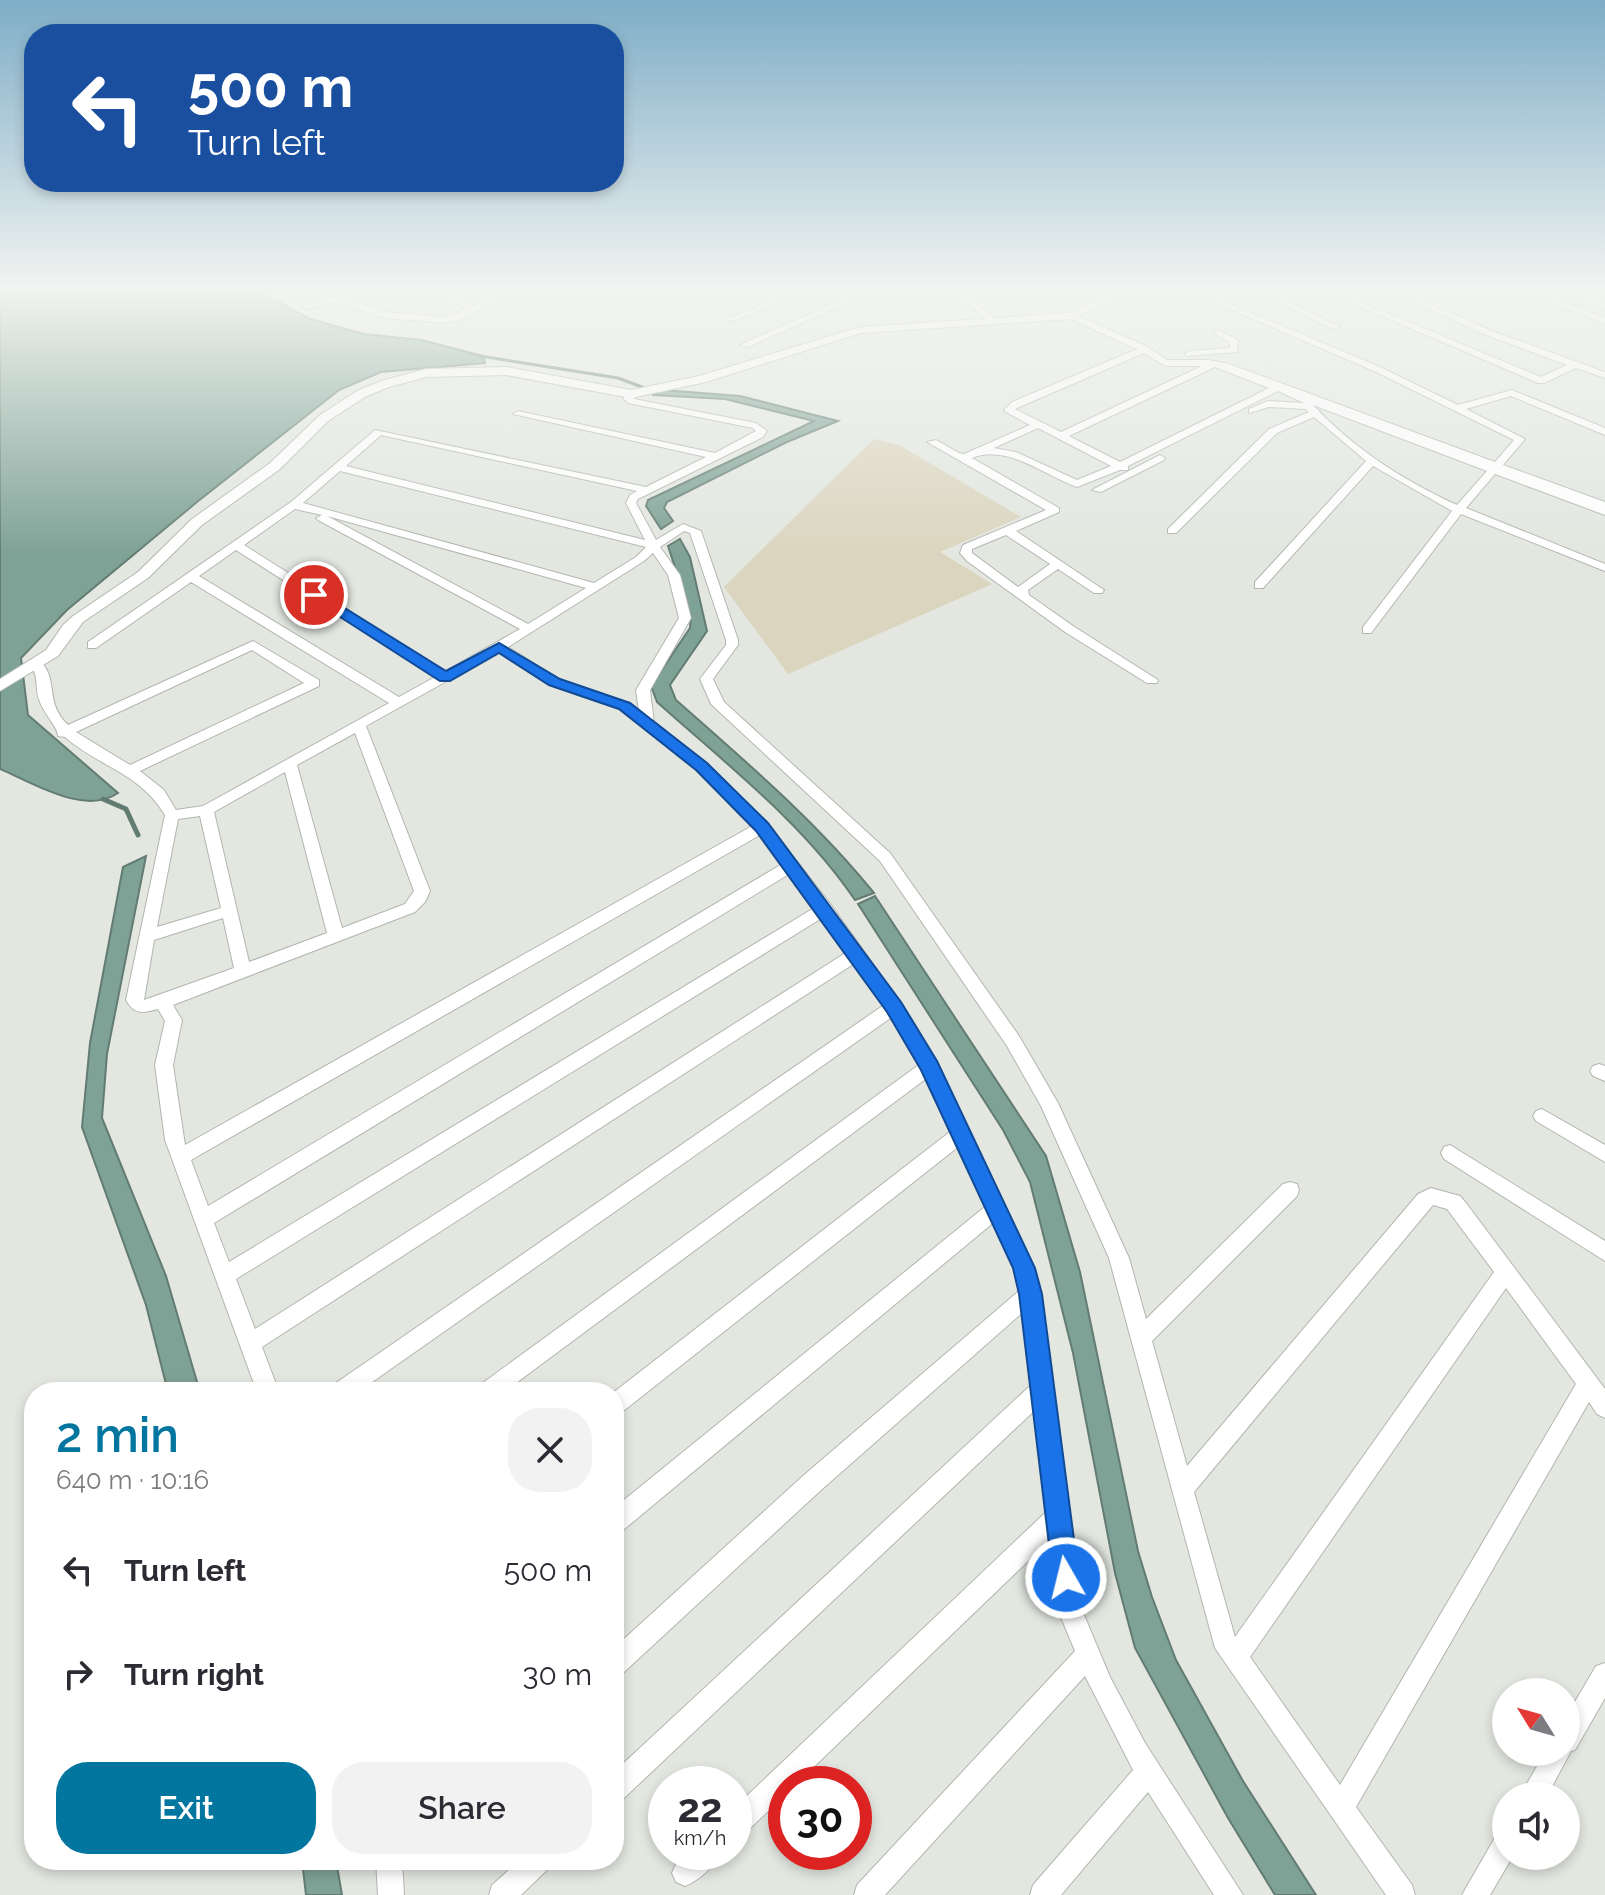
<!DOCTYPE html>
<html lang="en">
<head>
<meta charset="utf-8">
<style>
	:root { --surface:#fff; --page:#f2f2f3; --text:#2b2b33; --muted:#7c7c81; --accent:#0376a0 }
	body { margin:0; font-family:Raleway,sans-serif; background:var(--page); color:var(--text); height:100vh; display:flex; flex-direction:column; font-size:30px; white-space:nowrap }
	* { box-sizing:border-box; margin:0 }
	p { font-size:26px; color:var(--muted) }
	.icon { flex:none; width:44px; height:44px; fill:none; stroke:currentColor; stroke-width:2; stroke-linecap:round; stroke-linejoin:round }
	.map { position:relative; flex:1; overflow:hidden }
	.panel { position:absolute; left:24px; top:1382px; width:600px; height:488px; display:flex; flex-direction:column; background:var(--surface); border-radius:32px; box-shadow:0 4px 12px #0003 }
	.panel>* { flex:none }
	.top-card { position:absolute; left:24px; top:24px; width:600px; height:168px; border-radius:32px; box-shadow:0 4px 12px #0003; background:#1a4fa0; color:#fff; overflow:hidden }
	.needle { width:52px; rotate:307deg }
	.fabs { position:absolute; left:1492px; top:1678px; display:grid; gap:16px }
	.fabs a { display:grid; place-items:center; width:88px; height:88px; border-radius:50%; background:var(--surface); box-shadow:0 4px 12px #0003; font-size:40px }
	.speed { position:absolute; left:648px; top:1766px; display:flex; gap:16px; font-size:40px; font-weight:700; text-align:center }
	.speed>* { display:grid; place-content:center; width:104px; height:104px; border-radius:50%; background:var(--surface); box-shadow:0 4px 12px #0003; line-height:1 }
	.speed small { font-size:20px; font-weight:400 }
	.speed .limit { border:12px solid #d22; background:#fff; color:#111 }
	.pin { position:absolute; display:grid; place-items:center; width:68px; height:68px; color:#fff; margin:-34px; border:4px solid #fff; border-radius:50%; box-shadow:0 2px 8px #0007 }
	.me { position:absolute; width:88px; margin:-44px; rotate:352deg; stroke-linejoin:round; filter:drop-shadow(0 0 6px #0008) }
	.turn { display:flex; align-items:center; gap:28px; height:168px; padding:0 32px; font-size:36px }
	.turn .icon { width:104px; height:104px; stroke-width:2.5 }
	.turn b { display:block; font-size:56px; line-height:68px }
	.round { display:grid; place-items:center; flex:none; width:84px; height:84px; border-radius:32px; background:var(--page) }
	.head { display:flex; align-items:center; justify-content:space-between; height:136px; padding:0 32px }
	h1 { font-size:48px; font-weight:600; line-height:60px; color:var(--accent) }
	.primary-button { display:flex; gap:16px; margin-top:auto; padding:16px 32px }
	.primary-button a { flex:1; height:92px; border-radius:32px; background:var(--accent); color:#fff; font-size:32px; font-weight:600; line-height:92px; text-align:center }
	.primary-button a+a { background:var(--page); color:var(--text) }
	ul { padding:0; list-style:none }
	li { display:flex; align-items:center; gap:24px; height:104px; padding:0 32px }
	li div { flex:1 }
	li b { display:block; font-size:30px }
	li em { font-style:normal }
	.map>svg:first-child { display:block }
</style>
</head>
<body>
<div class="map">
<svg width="1605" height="1895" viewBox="0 0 1605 1895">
	<rect width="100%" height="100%" fill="#e3e7e0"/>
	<path fill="#dbd5bf" d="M 874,439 L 899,445 L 1021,517 L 940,552 L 992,584 L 788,674 L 724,587 Z"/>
	<path fill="#7fa296" stroke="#637c73" stroke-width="2" d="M 0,290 L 257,290 L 310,319 L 364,334 L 422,340 L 483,356 L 485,363 L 381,372 L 339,390 L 197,502 L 67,610 L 21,658 L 28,715 L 118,793 C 85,816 33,783 0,769 Z
		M 663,390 L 740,396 L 838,421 L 787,442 L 667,502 L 664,508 L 673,521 L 661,529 L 646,506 L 648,500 L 814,421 L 725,399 L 652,395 Z
		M 680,539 L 690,557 L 707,631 L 670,685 L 676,700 C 745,761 816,821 874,893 L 855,900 C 803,823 726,764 657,702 L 651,686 L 690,628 L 691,616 L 668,546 Z
		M 146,856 L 107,1054 L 102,1118 L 166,1276 L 200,1392 L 168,1392 L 146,1305 L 82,1127 L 90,1043 L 123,867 Z
		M 875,896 L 1046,1156 L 1080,1272 L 1138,1551 L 1152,1597 L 1176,1660 L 1243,1781 L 1316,1895 L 1275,1895 L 1228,1818 L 1135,1648 L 1115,1573 L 1073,1353 L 1030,1182 L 1003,1130 L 858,904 Z
		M 302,1860 L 336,1860 L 342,1895 L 306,1895 Z"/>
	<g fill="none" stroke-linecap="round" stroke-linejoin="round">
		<path stroke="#637c73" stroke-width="3" d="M 480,356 L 618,378 L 650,390"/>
		<path stroke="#637c73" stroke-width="5" d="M 103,799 L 126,809 L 138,835"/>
		<g stroke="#b1b6af" stroke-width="2">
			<path id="minor" d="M 424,290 L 435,290 L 473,306 L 503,290 L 513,290 L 460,320 L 445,323 L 385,318 L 336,302 L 305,309 L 301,306 L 336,296 L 386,312 L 445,317 L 467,309 Z
				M 797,290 L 808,290 L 733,321 L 726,319 Z
				M 864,290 L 875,290 L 748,347 L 740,345 Z
				M 951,290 L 960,290 L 999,322 L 992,324 Z
				M 1186,290 L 1197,290 L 1380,367 L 1458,405 L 1512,390 L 1605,428 L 1605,435 L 1511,396 L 1466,409 L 1525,439 L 1503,465 L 1605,502 L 1605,515 L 1495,474 L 1466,508 L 1605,564 L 1605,571 L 1461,514 L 1371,633 L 1363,633 L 1363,627 L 1452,511 L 1373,466 L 1263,588 L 1255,588 L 1255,582 L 1366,461 L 1314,417 L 1277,433 L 1176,533 L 1168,533 L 1168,529 L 1269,429 L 1309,412 L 1305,409 L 1269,407 L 1249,413 L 1249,409 L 1268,401 L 1304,403 L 1278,391 L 1128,466 L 1128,470 L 1120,470 L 1077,487 C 1045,476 1006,443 972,458 L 1059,508 L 1059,512 L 1016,531 L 1104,590 L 1102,593 L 1094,593 L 1058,569 L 1028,590 L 1029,595 L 1073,626 L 1158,680 L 1157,683 L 1147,683 L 1065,632 L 967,561 L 960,553 L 963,545 L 1046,510 L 927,442 L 936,440 L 959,453 L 964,454 L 1030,425 L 1006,412 L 1004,410 L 1012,402 L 1137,349 L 1068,318 L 1068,314 L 1074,314 L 1148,347 L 1167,360 L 1209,360 L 1229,364 L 1495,462 L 1514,440 L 1374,371 ZM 1144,353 L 1165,366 L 1202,366 L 1061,432 L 1015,409 ZM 1215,367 L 1269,388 L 1120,462 L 1069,436 ZM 1313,405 L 1487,471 L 1457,505 C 1404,481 1353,448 1313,405 ZM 1038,428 L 1111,466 L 1077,480 L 1016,452 L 994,448 ZM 1006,535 L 1050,564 L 1018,587 L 972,553 L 972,549 Z
				M 1253,290 L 1264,290 L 1340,327 L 1333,329 Z
				M 1321,290 L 1332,290 L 1541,377 L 1567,365 L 1486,335 L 1388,290 L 1399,290 L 1492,331 L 1605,372 L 1605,378 L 1576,368 L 1544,383 L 1538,383 Z
				M 1522,290 L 1533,290 L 1605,318 L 1605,324 Z
				M 1559,290 L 1571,290 L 1605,303 L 1605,309 Z
				M 1218,330 L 1238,340 L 1237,352 L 1187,356 L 1185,354 L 1190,351 L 1230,348 L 1230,343 L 1214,333 Z
				M 631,391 L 636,394 L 634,399 L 756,423 L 767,431 L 763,437 L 638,499 L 636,503 L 656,540 L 683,524 L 701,531 L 738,640 L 738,645 L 713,679 L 724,702 L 890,853 L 1019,1036 L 1058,1103 L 1129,1258 L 1146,1319 L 1283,1184 L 1290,1182 L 1297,1184 L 1299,1190 L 1297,1196 L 1152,1341 L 1187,1466 L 1418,1194 L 1431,1188 L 1460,1196 L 1466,1203 L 1605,1389 L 1605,1418 L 1597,1414 L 1589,1402 L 1356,1807 L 1412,1885 L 1415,1895 L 1386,1895 L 1215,1648 L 1109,1258 L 1041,1106 L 1007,1046 L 880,861 L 711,704 L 700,679 L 726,645 L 726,640 L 690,533 L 684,531 L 660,547 L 680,575 L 691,618 L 650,690 L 654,723 L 707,764 L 767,823 L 831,905 L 900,1002 L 939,1066 L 1034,1268 L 1040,1294 L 1082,1610 L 1110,1677 L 1145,1743 L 1243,1895 L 1214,1895 L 1148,1792 L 1061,1895 L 1030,1895 L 1033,1885 L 1133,1770 L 1085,1676 L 885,1895 L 854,1895 L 857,1885 L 1075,1651 L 1058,1610 L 1050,1540 L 796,1784 L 786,1784 L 786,1794 L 743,1835 L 734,1839 L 734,1808 L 1046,1512 L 1034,1411 L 623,1799 L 614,1803 L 614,1772 L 1031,1385 L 1022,1313 L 820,1491 L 623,1673 L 614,1676 L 614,1648 L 804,1475 L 1019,1291 L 1014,1268 L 993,1223 L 622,1531 L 614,1534 L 614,1508 L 986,1206 L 958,1147 L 622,1412 L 614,1415 L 614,1392 L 951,1131 L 927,1078 L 504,1392 L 476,1392 L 480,1385 L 920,1064 L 892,1017 L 358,1392 L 329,1392 L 333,1385 L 884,1005 L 855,963 L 262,1347 L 279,1392 L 257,1392 L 165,1140 L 155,1065 L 165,1021 L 158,1009 C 143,1013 134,1015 126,1000 L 165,815 C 139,772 99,767 65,737 L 58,736 C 58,727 44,714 40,702 C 34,688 40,677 30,665 L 31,662 L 41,662 C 59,681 44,702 68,725 L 253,641 L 319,680 L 319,686 L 140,771 L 164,790 L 176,810 L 203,806 L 389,703 L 191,582 L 96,648 L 88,648 L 88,642 L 291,502 L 375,430 L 646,487 L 706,457 L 513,414 L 518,411 L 715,453 L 756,431 L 753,428 L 628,403 L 623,398 ZM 381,435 L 637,491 L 630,495 L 626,503 L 645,540 L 346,466 ZM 340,471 L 646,547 L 636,557 L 594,583 L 303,503 ZM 295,509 L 322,515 L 316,518 L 318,520 L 520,629 L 444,672 L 244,545 ZM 327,516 L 586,588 L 528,624 ZM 236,550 L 435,677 L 399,697 L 199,576 ZM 653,553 L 668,575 L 679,618 L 636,690 L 639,711 L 629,703 L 559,679 L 508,647 L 644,561 ZM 252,650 L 304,683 L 130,765 L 76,732 ZM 499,652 L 549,685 L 619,709 L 697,770 L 752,826 L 185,1145 L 173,1065 L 182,1020 L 173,1005 L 415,912 L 425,902 L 430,891 L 366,726 ZM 355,733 L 414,891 L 405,904 L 342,928 L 297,765 ZM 285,772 L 327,933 L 249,962 L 214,812 ZM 200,816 L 221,908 L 157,927 L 178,819 ZM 760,835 L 782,864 L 208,1206 L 191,1160 ZM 789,874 L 814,908 L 229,1262 L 214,1223 ZM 223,918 L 234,968 L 144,1000 L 154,940 ZM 822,918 L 847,952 L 255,1329 L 236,1279 ZM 1433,1205 L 1447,1209 L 1494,1272 L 1235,1637 L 1194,1492 ZM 1506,1288 L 1576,1384 L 1340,1785 L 1250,1657 Z
				M 1160,455 L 1165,458 L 1164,460 L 1101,492 L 1092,490 Z
				M 1599,1064 L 1605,1066 L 1605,1081 L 1593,1076 L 1590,1071 L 1593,1066 Z
				M 1542,1109 L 1605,1145 L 1605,1162 L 1536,1121 L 1533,1116 L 1536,1111 Z
				M 1450,1145 L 1605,1241 L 1605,1261 L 1444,1159 L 1441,1153 L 1444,1147 Z
				M 1605,1663 L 1605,1698 L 1575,1750 L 1571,1751 L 1547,1796 L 1520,1796 L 1545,1752 L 1566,1752 L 1566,1717 L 1596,1666 Z
				M 1506,1830 L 1506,1856 L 1513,1856 L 1490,1895 L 1462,1895 L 1497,1834 Z
				M 688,1852 L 720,1852 C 714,1867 700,1880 685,1886 L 676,1882 L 672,1873 L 676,1864 Z
				M 376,1860 L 402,1860 L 404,1895 L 378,1895 Z
				M 520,1860 L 552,1860 L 548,1869 L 521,1895 L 489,1895 L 492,1885 Z"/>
		</g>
		<g stroke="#b1b6af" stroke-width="2">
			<path id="tertiary" d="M 1122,290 L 1136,290 L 1071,319 L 861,333 L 706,382 L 631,398 L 506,375 L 426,377 L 389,387 L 365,397 L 328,421 L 280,469 L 202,525 L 148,578 L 83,622 L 58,656 L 0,691 L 0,679 L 46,650 L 63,625 L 73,616 L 138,572 L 192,519 L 270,463 L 320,415 L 357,391 L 381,381 L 426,369 L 506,367 L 631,390 L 699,376 L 860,327 L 1069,313 Z"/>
		</g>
		<use href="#minor" fill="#fff" fill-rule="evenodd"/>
		<use href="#tertiary" fill="#fff" fill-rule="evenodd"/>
	</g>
	<linearGradient id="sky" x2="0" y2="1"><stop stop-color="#7eadc7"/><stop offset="0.52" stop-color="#f2f4f1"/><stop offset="1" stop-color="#f2f4f1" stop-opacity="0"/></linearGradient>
	<rect width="1605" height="555" fill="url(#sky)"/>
	<path fill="#1a73e8" stroke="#114b97" stroke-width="2" d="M 309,592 L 319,592 L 446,671 L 499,643 L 560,679 L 630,703 L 707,763 L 768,823 L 901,1002 L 937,1061 L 1035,1268 L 1042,1294 L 1079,1578 L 1076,1588 L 1066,1591 L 1057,1588 L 1053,1578 L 1019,1294 L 1013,1268 L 921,1070 L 887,1012 L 756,831 L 696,770 L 619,709 L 549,685 L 499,653 L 450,681 L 440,681 L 309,597 Z"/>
</svg>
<div class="fabs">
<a><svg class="needle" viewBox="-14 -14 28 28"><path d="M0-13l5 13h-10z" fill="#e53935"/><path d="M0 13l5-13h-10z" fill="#7c7c81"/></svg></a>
<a><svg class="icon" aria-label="sound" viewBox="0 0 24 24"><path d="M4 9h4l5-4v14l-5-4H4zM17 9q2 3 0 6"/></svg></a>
</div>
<div class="speed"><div>22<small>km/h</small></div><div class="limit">30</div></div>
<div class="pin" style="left:314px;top:595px;background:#d93025"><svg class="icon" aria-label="arrive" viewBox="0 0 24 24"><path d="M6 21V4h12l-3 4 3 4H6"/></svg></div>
<svg class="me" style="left:1066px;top:1578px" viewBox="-20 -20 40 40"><circle r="17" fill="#1a73e8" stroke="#fff" stroke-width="3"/><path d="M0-11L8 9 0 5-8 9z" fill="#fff"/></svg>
<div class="top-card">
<div class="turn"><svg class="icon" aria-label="left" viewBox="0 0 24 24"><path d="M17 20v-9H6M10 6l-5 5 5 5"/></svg><div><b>500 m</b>Turn left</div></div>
</div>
<section class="panel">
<div class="head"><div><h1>2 min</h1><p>640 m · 10:16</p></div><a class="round"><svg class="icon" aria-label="close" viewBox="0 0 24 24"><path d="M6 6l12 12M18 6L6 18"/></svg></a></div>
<ul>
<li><svg class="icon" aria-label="left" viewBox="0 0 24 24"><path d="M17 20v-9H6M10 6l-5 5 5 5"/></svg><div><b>Turn left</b></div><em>500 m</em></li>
<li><svg class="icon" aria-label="right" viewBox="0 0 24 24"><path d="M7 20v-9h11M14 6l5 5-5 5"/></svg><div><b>Turn right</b></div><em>30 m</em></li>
</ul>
<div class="primary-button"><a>Exit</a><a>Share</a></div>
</section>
</div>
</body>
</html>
